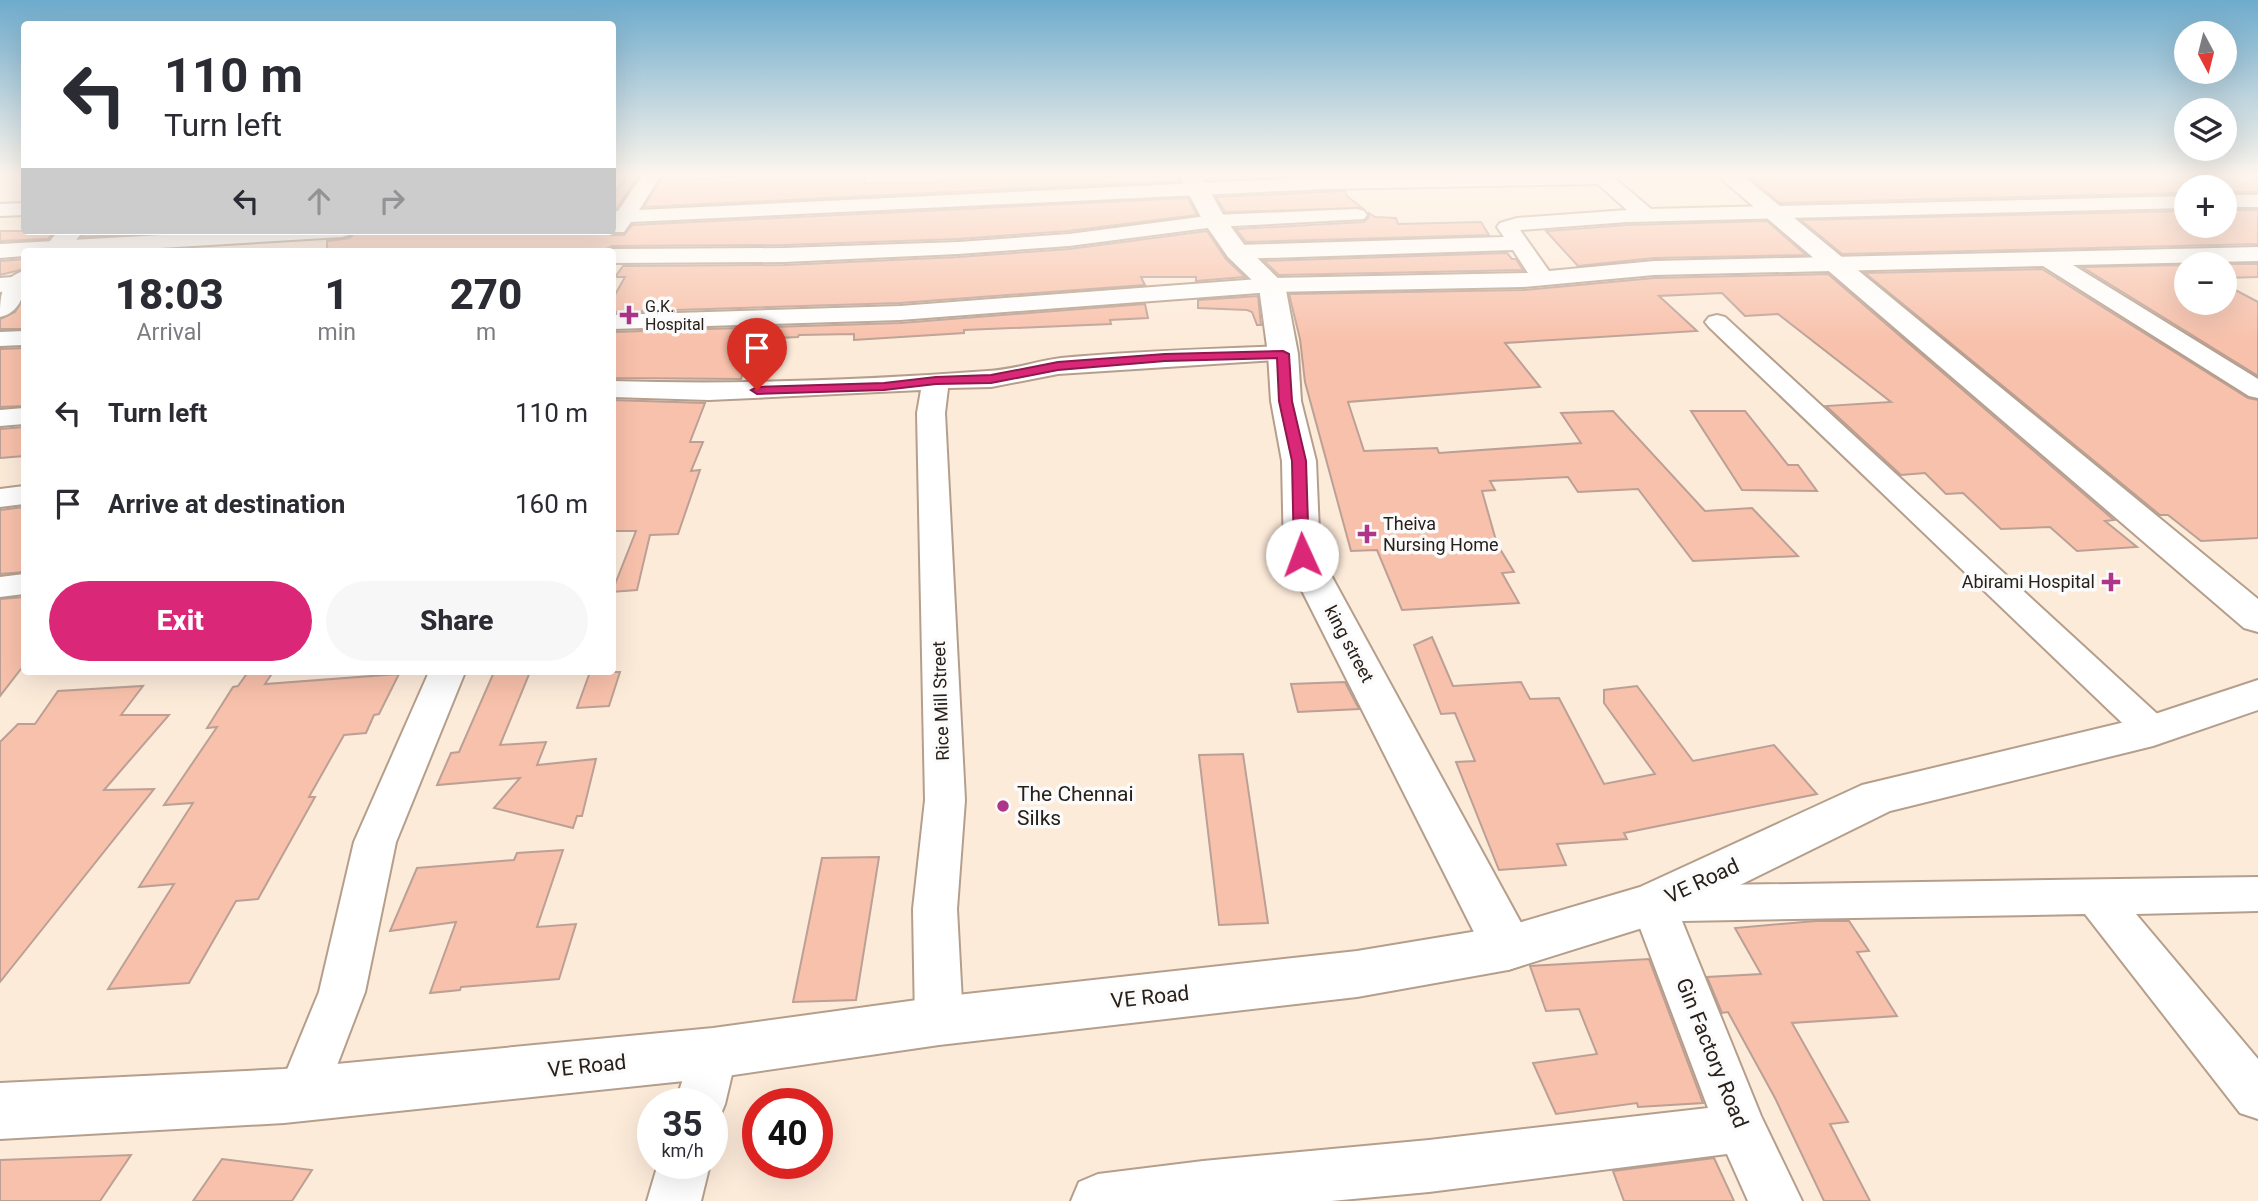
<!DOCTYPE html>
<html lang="en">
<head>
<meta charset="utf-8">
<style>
	:root { --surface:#fff; --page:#f7f7f7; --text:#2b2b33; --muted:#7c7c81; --accent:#db2777 }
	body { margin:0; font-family:Roboto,sans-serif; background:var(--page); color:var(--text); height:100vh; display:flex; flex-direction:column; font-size:26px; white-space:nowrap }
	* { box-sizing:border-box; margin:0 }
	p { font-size:23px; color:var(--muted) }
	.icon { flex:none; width:38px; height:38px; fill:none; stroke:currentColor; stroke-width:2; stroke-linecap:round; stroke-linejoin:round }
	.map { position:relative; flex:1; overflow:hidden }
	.side { position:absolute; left:21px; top:248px; width:595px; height:427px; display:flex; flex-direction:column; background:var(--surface); border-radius:7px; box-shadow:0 7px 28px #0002 }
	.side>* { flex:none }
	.guide { position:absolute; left:21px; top:21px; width:595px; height:214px; border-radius:7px; box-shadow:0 7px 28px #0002; background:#fff; color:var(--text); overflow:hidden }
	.needle { width:46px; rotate:173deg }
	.tools { position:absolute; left:2174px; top:21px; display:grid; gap:14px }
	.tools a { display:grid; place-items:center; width:63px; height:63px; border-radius:50%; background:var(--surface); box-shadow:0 7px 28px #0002; font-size:35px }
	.speed { position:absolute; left:637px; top:1088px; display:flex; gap:14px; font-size:35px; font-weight:700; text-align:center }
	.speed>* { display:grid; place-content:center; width:91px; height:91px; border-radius:50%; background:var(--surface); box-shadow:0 7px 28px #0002; line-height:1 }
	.speed small { font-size:18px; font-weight:400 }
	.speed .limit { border:10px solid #d22; background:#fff; color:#111 }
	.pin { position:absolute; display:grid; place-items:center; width:60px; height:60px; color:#fff; margin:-72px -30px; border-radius:50% 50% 50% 0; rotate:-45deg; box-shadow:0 0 7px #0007 }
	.pin .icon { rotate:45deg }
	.me { position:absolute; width:77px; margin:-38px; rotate:358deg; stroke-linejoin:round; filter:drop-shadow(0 0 5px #0008) }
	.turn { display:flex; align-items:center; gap:24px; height:147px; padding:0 28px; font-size:32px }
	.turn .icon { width:91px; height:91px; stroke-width:2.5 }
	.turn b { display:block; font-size:49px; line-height:60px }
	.lanes { display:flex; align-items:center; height:66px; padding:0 28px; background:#0003; justify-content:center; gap:35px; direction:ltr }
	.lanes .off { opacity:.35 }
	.eta { display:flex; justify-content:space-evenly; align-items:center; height:119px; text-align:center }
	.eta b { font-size:42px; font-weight:800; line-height:49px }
	.primary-button { display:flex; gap:14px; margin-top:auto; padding:14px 28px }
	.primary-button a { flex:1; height:80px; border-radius:42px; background:var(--accent); color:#fff; font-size:28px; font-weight:800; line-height:80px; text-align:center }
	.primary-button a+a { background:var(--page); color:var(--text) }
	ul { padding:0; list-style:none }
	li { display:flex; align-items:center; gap:21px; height:91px; padding:0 28px }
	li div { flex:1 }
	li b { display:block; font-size:26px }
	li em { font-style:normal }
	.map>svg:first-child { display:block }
</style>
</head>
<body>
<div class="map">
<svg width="2258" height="1201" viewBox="0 0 2258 1201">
	<rect width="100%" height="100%" fill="#fdebda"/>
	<path fill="#f8c1ab" stroke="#bca095" stroke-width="2" d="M 626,175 L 639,175 L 617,208 L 612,208 L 612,197 Z
		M 663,175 L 690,175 L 688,180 L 754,175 L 866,175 L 864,183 L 941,182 L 942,175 L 1177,175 L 1179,181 L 644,207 Z
		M 1764,175 L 2243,175 L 2258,177 L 2258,192 L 2224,192 L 2224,187 L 2186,187 L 2186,193 L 1780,203 L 1749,177 Z
		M 1345,191 L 1347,196 L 1362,208 L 1225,212 L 1216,197 Z
		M 1188,198 L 1197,215 L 1069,231 L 958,239 L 784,245 L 612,246 L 601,252 L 327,252 L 327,241 L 350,238 L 355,232 L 608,231 L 610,235 L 624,235 L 632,225 Z
		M 2224,210 L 2258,210 L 2258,244 L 1842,254 L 1801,220 L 2186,211 L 2186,226 L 2224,226 Z
		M 1369,213 L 1375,217 L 1396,218 L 1398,224 L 1481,222 L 1489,235 L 1246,242 L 1236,229 L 1364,222 L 1369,217 Z
		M 1767,221 L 1806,255 L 1654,258 L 1578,266 L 1546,231 L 1627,225 Z
		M 0,231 L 55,231 L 48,239 L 0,241 Z
		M 86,231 L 186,231 L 82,237 Z
		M 1207,231 L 1226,259 L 1245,277 L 1196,281 L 1196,277 L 1141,277 L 1145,285 L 900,303 L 612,312 L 612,300 L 625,277 L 615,277 L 623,266 L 784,265 L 958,257 L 1069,249 Z
		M 1507,253 L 1512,259 L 1516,259 L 1523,270 L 1279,275 L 1264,261 Z
		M 24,259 L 24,269 L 0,275 L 0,261 Z
		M 2224,264 L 2258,264 L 2258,277 L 2224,278 Z
		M 2186,265 L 2186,303 L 2224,303 L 2224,284 L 2258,302 L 2258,376 L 2082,267 Z
		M 2042,269 L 2248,398 L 2258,400 L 2258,538 L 2201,541 L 2168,515 L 2160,515 L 1865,273 Z
		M 1828,274 L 2114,520 L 2105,521 L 2137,547 L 2077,551 L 2050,527 L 2001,529 L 1963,493 L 1946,494 L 1925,473 L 1901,475 L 1826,406 L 1891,402 L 1778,314 L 1745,316 L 1722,293 L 1659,296 L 1697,331 L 1505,343 L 1540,387 L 1348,402 L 1364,451 L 1437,448 L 1439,453 L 1581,443 L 1561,413 L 1613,411 L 1705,511 L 1752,508 L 1798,556 L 1693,561 L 1638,489 L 1578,492 L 1568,477 L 1490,481 L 1495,490 L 1482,491 L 1497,544 L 1514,572 L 1502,573 L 1519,603 L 1402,610 L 1377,550 L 1351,551 L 1305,382 L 1300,339 L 1289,294 L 1523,290 L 1654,278 Z
		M 1258,296 L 1261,325 L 1257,325 L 1252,312 L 1247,310 L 1198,308 L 1198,300 Z
		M 24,297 L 24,329 L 0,329 L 0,319 L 15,312 Z
		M 1145,304 L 1148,318 L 1110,320 L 1111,324 L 964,330 L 964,333 L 854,340 L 854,334 L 799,335 L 798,337 L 754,339 L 741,379 L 612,378 L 612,332 L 900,323 Z
		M 24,348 L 24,406 L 0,407 L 0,349 Z
		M 612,400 L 705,403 L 690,442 L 703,442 L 691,471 L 700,470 L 678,534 L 650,535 L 637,590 L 612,592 L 636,531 L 612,531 Z
		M 1691,411 L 1745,411 L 1788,465 L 1798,465 L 1817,491 L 1742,490 Z
		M 24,427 L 24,456 L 0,458 L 0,429 Z
		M 24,507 L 24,572 L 0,574 L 0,510 Z
		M 24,597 L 24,665 L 0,696 L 0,599 Z
		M 1432,637 L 1453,686 L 1521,682 L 1530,699 L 1559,698 L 1604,784 L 1655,774 L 1604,703 L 1604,690 L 1637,686 L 1693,761 L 1774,745 L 1817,794 L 1624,833 L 1627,839 L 1557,844 L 1566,865 L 1499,870 L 1456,762 L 1475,761 L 1455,713 L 1441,714 L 1414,645 Z
		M 248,672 L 273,672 L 265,684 L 399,674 L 379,714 L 374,715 L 366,733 L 344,735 L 309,797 L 315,797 L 258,899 L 236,901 L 189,983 L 108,989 L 174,884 L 139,887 L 193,803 L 164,805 L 217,727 L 207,728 L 233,687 L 238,686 Z
		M 494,672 L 530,672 L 500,745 L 546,742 L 537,765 L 596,759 L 582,816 L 577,816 L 573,828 L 494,808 L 520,778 L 437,785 L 451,753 L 459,752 Z
		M 590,672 L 620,672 L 609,706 L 577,708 Z
		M 1345,682 L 1359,709 L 1298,712 L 1291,684 Z
		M 143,686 L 121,715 L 169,715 L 104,790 L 154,789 L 0,982 L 0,742 L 18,724 L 35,724 L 58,691 Z
		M 1243,754 L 1268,923 L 1219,925 L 1199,755 Z
		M 563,850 L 537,927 L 576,924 L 559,979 L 461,987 L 460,990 L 430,993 L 456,922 L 390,931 L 417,868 L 514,860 L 517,853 Z
		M 879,857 L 856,1000 L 793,1002 L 822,858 Z
		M 1816,921 L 1849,921 L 1869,951 L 1857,952 L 1897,1016 L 1792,1023 L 1848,1122 L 1830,1124 L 1870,1201 L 1824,1201 L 1775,1098 L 1728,1012 L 1722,1013 L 1707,977 L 1761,974 L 1735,928 Z
		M 1649,959 L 1703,1103 L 1638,1107 L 1637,1103 L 1556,1114 L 1533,1063 L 1597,1054 L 1579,1009 L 1546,1011 L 1530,966 Z
		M 131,1155 L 100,1201 L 0,1201 L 0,1160 Z
		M 1714,1158 L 1734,1201 L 1624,1201 L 1613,1171 Z
		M 222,1159 L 312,1170 L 292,1201 L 193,1201 Z"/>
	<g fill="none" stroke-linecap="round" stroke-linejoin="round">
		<g stroke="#b59f8c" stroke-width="4">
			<path id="minor" d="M 642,175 L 661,175 L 639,210 L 1325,177 L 1611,175 L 1651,209 L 2186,196 L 2186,208 L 1627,222 L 1520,230 L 1549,271 L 1654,261 L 2258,247 L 2258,261 L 2073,265 L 2258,379 L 2258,398 L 2249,396 L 2043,266 L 1654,275 L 1523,287 L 1272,292 L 900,320 L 612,329 L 612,315 L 900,306 L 1272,278 L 1528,273 L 1513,250 L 1237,259 L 1229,257 L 1226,252 L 1229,247 L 1237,245 L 1504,237 L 1497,227 L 1500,223 L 1517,218 L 1627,210 L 1598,184 L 1325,189 L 631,222 L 624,232 L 610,232 L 612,231 L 612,211 L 618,211 Z
				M 2224,195 L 2258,195 L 2258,207 L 2224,207 Z
				M 24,203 L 24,215 L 0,216 L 0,204 Z
				M 1357,209 L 1364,211 L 1367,215 L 1364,219 L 1215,227 L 1069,246 L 958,254 L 784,262 L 612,263 L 612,252 L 604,252 L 612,249 L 784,248 L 958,242 L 1069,234 L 1215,215 Z
				M 233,231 L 353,231 L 349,235 L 342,237 L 93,252 L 24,252 L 24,256 L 0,258 L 0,244 Z
				M 24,276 L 24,290 L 0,292 L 0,278 Z
				M 1717,315 L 1725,317 L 2166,722 L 2172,731 L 2166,740 L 2153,744 L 2140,740 L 1709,327 L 1705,322 L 1709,317 Z
				M 24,331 L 24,345 L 0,346 L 0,332 Z
				M 1283,346 L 1292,349 L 1296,354 L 1292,359 L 1058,374 L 991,387 L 948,388 L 945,413 L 965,800 L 957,909 L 963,1021 L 956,1036 L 939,1042 L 922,1036 L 915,1021 L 913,909 L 925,800 L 917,413 L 921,390 L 709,400 L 612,397 L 612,381 C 738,385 863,380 988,371 C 1013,370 1036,361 1061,358 C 1135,351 1209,349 1283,346 Z
				M 24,408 L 24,424 L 0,426 L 0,410 Z
				M 24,486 L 24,504 L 0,507 L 0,489 Z
				M 24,574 L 24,594 L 0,597 L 0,577 Z
				M 429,672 L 465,672 L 396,842 L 365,992 L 320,1110 L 302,1117 L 284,1110 L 277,1094 L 319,992 L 354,842 Z
				M 2258,877 L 2258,911 L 2136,914 L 2258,1059 L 2258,1119 L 2240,1113 L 2085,914 L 1682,921 L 1761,1116 L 1802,1201 L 1748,1201 L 1727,1154 L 1429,1192 L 1331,1201 L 1071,1201 L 1079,1182 L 1098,1174 L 1203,1161 L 1429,1140 L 1708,1108 L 1631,904 L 1638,891 L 1653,886 Z
				M 713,1031 L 730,1037 L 737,1053 L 725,1104 L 718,1121 L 712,1123 L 712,1104 L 675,1104 L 696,1037 Z
				M 658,1164 L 710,1164 L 701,1201 L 647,1201 Z"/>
		</g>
		<g stroke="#b59f8c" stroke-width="4">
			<path id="tertiary" d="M 1179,175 L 1201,175 L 1226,220 L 1246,247 L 1285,285 L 1298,354 L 1301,401 L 1316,461 L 1320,555 L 1526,932 L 1534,948 L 1526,964 L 1508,970 L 1490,964 L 1284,555 L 1282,461 L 1271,401 L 1268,354 L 1259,287 L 1228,257 L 1203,221 Z
				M 1717,175 L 1742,175 L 2258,599 L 2258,632 L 2244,628 Z
				M 58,231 L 83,231 L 67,252 L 41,252 Z
				M 24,271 C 26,291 22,312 0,317 C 0,297 1,277 24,271 Z"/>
		</g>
		<g stroke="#b59f8c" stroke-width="4">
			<path id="secondary" d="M 2258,680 L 2258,710 L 2153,746 L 1890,811 L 1671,919 L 1508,970 L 1357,997 L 939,1045 L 713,1078 L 284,1123 L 0,1139 L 0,1083 L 284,1069 L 713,1028 L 939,997 L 1357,951 L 1508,926 L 1640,887 L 1862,785 L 2146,717 Z"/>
		</g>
		<use href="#minor" fill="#fff" fill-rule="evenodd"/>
		<use href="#tertiary" fill="#fff" fill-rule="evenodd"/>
		<use href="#secondary" fill="#fff" fill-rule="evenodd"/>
	</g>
	<linearGradient id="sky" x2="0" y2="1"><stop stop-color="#6eabcc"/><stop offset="0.51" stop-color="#fef6ee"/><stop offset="1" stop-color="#fef6ee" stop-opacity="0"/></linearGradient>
	<rect width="2258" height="343" fill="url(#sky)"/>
	<path fill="#db2777" stroke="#8e194d" stroke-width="2" d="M 1283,351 L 1289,354 L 1292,401 L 1306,461 L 1309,555 L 1302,560 L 1294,555 L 1292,461 L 1279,401 L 1277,358 L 1165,361 L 1058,370 L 991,383 L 936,384 L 884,390 L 757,394 L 751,390 L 757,387 L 884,383 L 936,377 L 991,375 L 1058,362 L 1165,354 Z"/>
	<g fill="#af3588" stroke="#fbfbfb" stroke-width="2.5">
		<path d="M625.5 304.5h7v7h7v7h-7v7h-7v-7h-7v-7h7z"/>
		<path d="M1363.5 523.5h7v7h7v7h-7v7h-7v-7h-7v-7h7z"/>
		<path d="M2107.5 571.5h7v7h7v7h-7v7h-7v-7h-7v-7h7z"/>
		<circle cx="1003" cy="806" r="7"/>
	</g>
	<g text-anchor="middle" stroke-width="7" stroke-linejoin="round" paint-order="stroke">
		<g font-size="16" fill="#282019" stroke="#fbfbfb" text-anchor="start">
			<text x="645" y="312">G.K.<tspan x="645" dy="18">Hospital</tspan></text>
		</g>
		<g font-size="18" fill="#282019" stroke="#fbfbfb" text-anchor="start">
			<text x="1383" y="530">Theiva<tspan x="1383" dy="21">Nursing Home</tspan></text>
			<text x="2095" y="588" text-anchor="end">Abirami Hospital</text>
		</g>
		<g font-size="18" fill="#282019" stroke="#fbfbfb">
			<text transform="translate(1349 644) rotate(62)" y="6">king street</text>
			<text transform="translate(941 701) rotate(-92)" y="6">Rice Mill Street</text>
		</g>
		<g font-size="21" fill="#282019" stroke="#fbfbfb" text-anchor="start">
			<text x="1017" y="801">The Chennai<tspan x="1017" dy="24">Silks</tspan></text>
		</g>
		<g font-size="21" fill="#282019" stroke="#fbfbfb">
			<text transform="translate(1702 881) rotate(-25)" y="7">VE Road</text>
			<text transform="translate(1150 997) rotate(-6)" y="7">VE Road</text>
			<text transform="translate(1712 1053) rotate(68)" y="7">Gin Factory Road</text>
			<text transform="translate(587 1066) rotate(-6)" y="7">VE Road</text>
		</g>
	</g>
</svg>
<div class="tools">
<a><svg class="needle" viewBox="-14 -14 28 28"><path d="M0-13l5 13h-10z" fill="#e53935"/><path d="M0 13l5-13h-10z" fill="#7c7c81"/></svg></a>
<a><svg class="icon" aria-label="layers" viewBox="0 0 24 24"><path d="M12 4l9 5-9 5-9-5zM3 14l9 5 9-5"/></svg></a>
<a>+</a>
<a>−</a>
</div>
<div class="speed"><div>35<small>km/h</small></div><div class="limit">40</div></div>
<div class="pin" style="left:757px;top:390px;background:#d93025"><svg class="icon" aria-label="arrive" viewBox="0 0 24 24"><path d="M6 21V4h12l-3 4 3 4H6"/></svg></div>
<svg class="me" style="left:1302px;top:555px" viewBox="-20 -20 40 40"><circle r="19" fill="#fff"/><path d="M0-13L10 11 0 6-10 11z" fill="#db2777"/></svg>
<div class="guide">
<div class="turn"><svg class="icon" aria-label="left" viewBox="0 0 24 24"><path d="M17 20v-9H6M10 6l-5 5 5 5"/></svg><div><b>110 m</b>Turn left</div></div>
<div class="lanes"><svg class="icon" aria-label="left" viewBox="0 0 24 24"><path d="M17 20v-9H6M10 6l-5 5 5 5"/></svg><svg class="icon off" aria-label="ahead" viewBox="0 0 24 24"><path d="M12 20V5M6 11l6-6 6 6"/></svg><svg class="icon off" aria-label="right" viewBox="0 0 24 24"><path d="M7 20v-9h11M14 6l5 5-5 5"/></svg></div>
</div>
<section class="side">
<div class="eta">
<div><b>18:03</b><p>Arrival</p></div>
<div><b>1</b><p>min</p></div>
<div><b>270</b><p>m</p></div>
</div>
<ul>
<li><svg class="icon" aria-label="left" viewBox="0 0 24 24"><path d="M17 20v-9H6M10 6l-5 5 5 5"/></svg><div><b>Turn left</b></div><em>110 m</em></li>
<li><svg class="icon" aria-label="arrive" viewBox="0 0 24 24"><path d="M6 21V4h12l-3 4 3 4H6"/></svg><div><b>Arrive at destination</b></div><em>160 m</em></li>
</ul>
<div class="primary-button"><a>Exit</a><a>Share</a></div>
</section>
</div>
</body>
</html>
